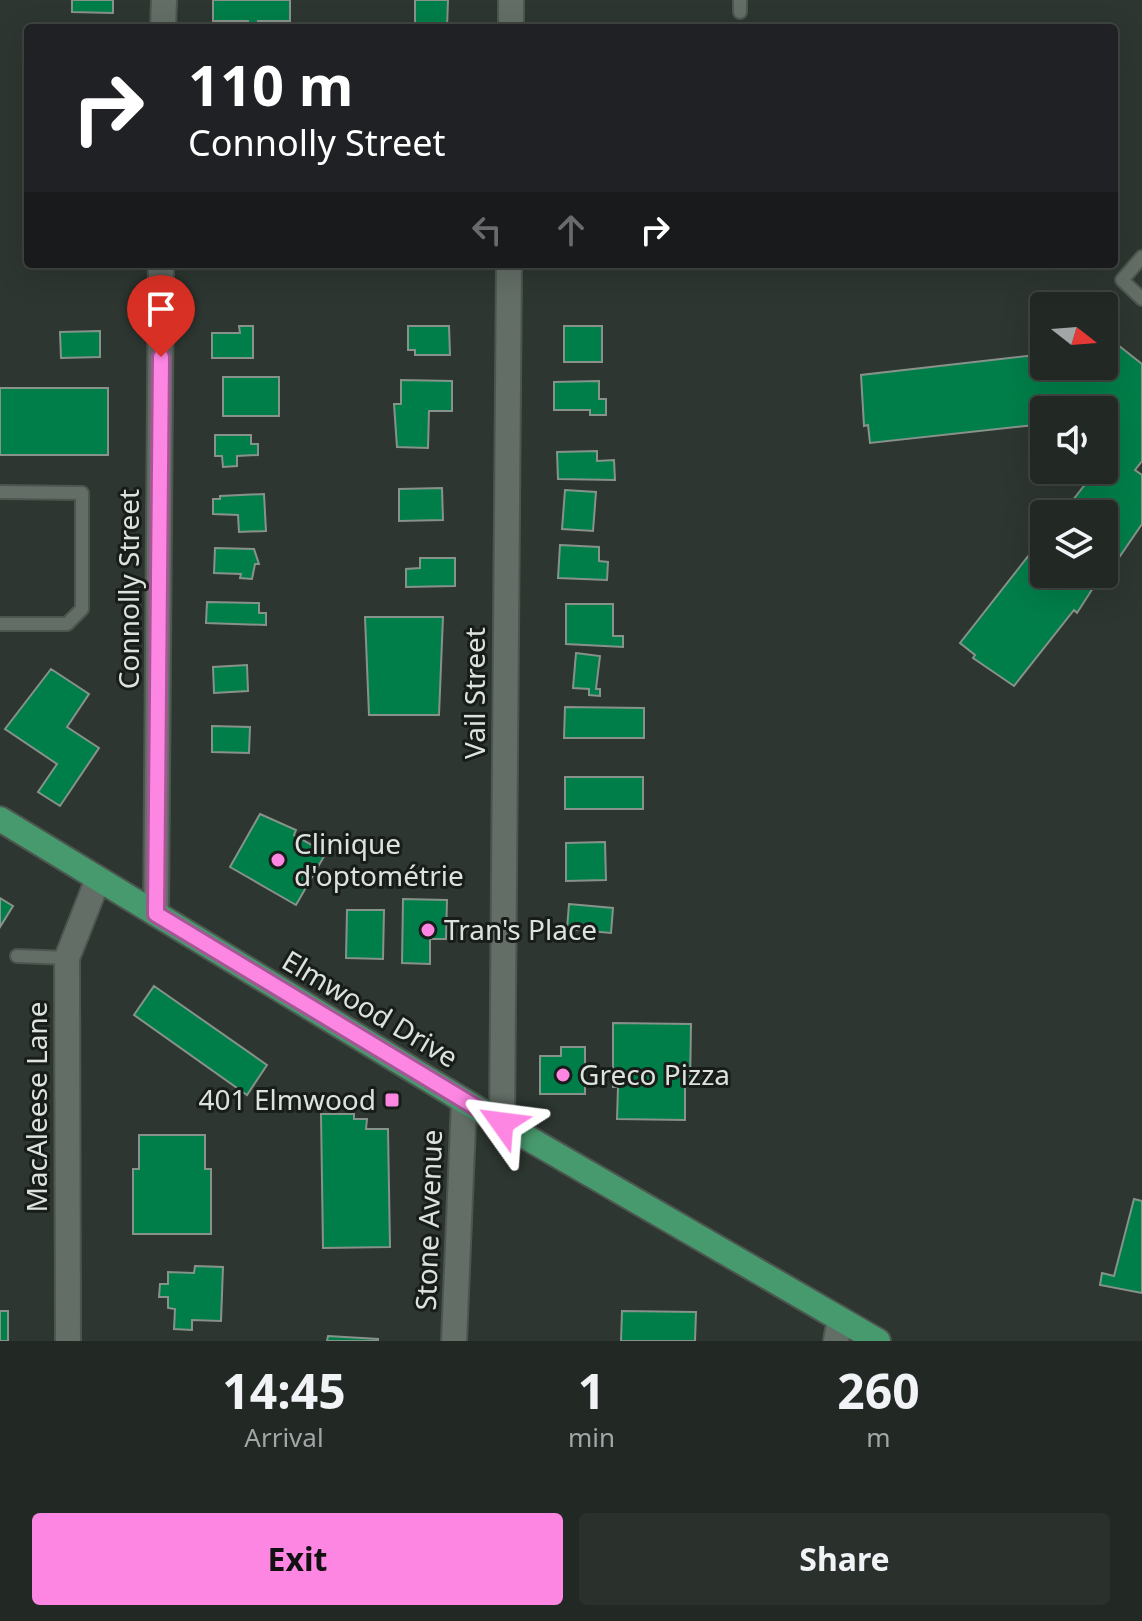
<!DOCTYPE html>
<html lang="en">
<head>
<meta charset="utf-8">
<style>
	:root { --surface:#222824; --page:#2a302c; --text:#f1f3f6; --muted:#a2a6a6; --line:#3f4441; --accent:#fd86e3 }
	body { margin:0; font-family:"Noto Sans",sans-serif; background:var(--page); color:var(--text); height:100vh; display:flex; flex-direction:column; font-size:30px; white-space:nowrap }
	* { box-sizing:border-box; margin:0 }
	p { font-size:26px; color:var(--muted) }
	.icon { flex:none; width:44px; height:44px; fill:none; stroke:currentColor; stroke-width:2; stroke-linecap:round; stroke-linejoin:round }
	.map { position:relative; height:1341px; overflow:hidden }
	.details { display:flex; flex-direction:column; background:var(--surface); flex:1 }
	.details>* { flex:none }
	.top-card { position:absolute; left:24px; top:24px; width:1094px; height:244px; border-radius:8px; box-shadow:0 8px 32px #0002,0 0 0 2px var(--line); background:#202124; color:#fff; overflow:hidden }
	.needle { width:52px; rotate:107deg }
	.tools { position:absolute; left:1030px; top:292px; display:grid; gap:16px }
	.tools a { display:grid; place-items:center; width:88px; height:88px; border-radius:8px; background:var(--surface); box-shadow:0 8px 32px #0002,0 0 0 2px var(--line); font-size:40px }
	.pin { position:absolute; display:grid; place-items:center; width:68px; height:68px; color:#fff; margin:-82px -34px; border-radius:50% 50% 50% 0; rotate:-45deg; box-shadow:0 0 8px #0007 }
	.pin .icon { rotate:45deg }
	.me { position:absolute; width:88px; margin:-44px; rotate:301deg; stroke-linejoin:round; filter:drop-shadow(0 0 6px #0008) }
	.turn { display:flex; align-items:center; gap:28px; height:168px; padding:0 32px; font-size:36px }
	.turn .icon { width:104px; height:104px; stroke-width:2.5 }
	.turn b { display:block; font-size:56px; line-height:68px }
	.lanes { display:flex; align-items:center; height:76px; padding:0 32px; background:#0003; justify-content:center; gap:40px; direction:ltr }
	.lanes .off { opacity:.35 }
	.eta { display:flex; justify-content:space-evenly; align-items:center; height:136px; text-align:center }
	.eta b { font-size:48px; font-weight:700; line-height:56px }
	.primary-button { display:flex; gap:16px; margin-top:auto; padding:16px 32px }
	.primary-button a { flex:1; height:92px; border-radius:8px; background:var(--accent); color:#111; font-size:32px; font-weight:700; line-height:92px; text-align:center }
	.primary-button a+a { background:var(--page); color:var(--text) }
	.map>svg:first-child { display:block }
</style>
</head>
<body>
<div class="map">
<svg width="1142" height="1341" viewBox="0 0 1142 1341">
	<rect width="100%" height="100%" fill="#2d3630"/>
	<path fill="#007e49" stroke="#87928b" stroke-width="2" d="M 72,0 L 113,0 L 113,13 L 72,12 Z
		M 213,0 L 290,0 L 290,21 L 258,21 L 258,27 L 247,26 L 248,21 L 213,21 Z
		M 415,0 L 448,0 L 447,28 L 415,28 Z
		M 556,264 L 605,264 L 605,268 L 556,268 Z
		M 239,326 L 253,326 L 253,358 L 212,358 L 212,333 L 240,333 Z
		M 408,326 L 449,326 L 450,355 L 415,355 L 415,350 L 408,350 Z
		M 564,326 L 602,326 L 602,362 L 564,362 Z
		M 100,331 L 100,357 L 61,358 L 60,332 Z
		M 1104,334 L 1142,364 L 1142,461 L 1135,470 L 1142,475 L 1142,524 L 1118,559 L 1115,557 L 1104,571 L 1104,514 L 1062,514 L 1090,478 L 1084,470 L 1104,470 L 1104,410 L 1044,410 L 1044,424 L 870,443 L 868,425 L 864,426 L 861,375 L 1044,354 L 1044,366 L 1104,366 Z
		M 223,377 L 279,377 L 279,416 L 223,416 Z
		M 401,380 L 452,381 L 452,411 L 429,411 L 428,448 L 397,447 L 394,404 L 401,404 Z
		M 599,381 L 599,399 L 606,399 L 606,415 L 590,415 L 590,410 L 554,410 L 554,382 Z
		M 0,388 L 108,388 L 108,455 L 0,455 Z
		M 215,435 L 251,435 L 251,444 L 258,444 L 258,455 L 237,456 L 237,466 L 223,467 L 222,456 L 215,456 Z
		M 597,451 L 597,461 L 614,460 L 615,480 L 558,479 L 557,452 Z
		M 442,488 L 443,520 L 399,521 L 399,489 Z
		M 565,490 L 596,492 L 593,531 L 562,529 Z
		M 264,494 L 266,531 L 239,532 L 238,515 L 213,514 L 213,499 L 220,499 L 220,496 Z
		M 1044,536 L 1044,574 L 1102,574 L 1077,613 L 1074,610 L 1014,686 L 973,658 L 975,655 L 960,643 Z
		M 560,545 L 599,547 L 599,561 L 608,562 L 607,580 L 558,578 Z
		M 215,548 L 254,549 L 259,564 L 255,564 L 252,579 L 240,578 L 241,574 L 214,573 Z
		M 420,558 L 455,558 L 455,586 L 406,587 L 406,569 L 420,568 Z
		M 207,602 L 259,603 L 259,613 L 266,613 L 266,625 L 206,623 Z
		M 566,604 L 613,604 L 613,636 L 623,636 L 623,647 L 566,644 Z
		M 365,617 L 443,617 L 439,715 L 369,715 Z
		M 576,653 L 600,656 L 596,689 L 600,689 L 600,696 L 589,695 L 589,689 L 573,688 Z
		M 247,665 L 248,691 L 214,693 L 213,667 Z
		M 51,669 L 89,694 L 67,727 L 99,748 L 60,806 L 38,792 L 57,764 L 5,729 Z
		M 565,707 L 644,708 L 644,738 L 564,738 Z
		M 212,726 L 250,727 L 249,753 L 212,752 Z
		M 565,777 L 643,777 L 643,809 L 565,809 Z
		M 260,814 L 296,830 L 294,835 L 326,853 L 296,905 L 230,867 Z
		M 605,842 L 606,880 L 566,881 L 566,843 Z
		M 0,898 L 13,906 L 0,927 Z
		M 403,899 L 447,900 L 446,939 L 430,939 L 430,964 L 402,963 Z
		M 569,904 L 613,908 L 611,933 L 567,929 Z
		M 347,910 L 384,910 L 383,959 L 346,958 Z
		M 154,986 L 267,1065 L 247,1095 L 134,1015 Z
		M 613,1023 L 691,1024 L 690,1087 L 685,1087 L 685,1120 L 617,1119 L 618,1087 L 613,1087 Z
		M 561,1047 L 585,1047 L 585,1094 L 540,1094 L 540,1056 L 561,1056 Z
		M 321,1114 L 354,1114 L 354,1119 L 367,1119 L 366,1129 L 388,1129 L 390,1247 L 323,1248 Z
		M 139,1135 L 205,1135 L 205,1169 L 211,1169 L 211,1234 L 133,1234 L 133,1169 L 139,1169 Z
		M 1134,1199 L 1142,1201 L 1142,1293 L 1100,1285 L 1102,1273 L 1114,1276 Z
		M 195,1266 L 223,1267 L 221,1321 L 192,1320 L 192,1330 L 174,1329 L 175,1309 L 168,1308 L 168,1297 L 159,1297 L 160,1284 L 168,1284 L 168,1272 L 194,1273 Z
		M 0,1311 L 8,1311 L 8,1341 L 0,1341 Z
		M 622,1311 L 696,1312 L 695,1341 L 621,1341 Z
		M 328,1336 L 378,1339 L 378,1341 L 327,1341 Z"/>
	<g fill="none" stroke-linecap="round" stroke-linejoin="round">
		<g stroke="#4d554f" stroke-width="16">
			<path id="lane" d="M 740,12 L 740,0
				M 1142,257 L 1122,280 L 1142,299
				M 0,492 L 82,493 L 82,609 L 67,624 L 0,624
				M 17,956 L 67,958"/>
		</g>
		<g stroke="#4d554f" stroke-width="28">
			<path id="street" d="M 163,28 L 164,0
				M 511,28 L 511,0
				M 156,914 L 161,264
				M 502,1123 L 509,264
				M 68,1341 L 67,958 L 98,879
				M 454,1341 L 464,1101
				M 836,1341 L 840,1319"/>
		</g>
		<g stroke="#4d554f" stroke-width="28">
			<path id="primary" d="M 0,819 L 464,1101 L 878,1341"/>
		</g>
		<use href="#lane" stroke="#636e67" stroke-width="12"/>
		<use href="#street" stroke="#636e67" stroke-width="24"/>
		<use href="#primary" stroke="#47996e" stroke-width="24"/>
	</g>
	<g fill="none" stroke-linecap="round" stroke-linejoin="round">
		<g stroke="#a45794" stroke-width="20">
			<path id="route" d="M 161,357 L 156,914 L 502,1123"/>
		</g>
		<use href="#route" stroke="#fd86e3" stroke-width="14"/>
	</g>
	<g fill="#fd86e3" stroke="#181d1a" stroke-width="3">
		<circle cx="278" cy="860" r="8"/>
		<circle cx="428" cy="930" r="8"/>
		<circle cx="563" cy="1075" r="8"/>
		<rect x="384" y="1092" width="16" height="16" rx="4"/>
	</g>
	<g text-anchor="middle" stroke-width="6" stroke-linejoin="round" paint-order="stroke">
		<g font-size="28" fill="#dce3de" stroke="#181d1a">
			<text transform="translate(129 589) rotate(-90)" y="10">Connolly Street</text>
			<text transform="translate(475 693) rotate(-90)" y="10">Vail Street</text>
			<text transform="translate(370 1009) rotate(31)" y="10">Elmwood Drive</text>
			<text transform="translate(37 1107) rotate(-90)" y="10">MacAleese Lane</text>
			<text transform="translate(429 1220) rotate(-88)" y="10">Stone Avenue</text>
		</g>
		<g font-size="28" fill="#dce3de" stroke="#181d1a" text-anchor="start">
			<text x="294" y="854">Clinique<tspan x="294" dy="32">d'optométrie</tspan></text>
			<text x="444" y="940">Tran's Place</text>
			<text x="579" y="1085">Greco Pizza</text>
			<text x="376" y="1110" text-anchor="end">401 Elmwood</text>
		</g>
	</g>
</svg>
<div class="tools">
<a><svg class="needle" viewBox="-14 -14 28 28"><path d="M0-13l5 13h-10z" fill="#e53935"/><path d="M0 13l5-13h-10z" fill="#a2a6a6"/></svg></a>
<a><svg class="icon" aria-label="sound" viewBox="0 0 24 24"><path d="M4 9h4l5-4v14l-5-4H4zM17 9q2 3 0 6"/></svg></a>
<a><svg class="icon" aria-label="layers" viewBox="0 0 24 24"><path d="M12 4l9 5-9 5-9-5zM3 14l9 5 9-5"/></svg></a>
</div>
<div class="pin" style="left:161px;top:357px;background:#d93025"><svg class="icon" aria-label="arrive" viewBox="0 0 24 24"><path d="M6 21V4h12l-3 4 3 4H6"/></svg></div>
<svg class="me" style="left:502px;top:1123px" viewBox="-20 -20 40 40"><path d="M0-17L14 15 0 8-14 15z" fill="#fd86e3" stroke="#fff" stroke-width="4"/></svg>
<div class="top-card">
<div class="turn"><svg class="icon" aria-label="right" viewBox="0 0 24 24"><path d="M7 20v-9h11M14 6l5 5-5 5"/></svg><div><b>110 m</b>Connolly Street</div></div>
<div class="lanes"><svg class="icon off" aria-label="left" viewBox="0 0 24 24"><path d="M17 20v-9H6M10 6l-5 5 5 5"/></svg><svg class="icon off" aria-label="ahead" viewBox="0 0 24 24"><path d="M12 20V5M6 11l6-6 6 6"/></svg><svg class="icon" aria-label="right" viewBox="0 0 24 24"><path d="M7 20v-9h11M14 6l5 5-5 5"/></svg></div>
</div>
</div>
<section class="details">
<div class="eta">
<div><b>14:45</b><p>Arrival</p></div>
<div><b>1</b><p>min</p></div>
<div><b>260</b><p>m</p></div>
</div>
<div class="primary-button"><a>Exit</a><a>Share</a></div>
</section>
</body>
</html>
